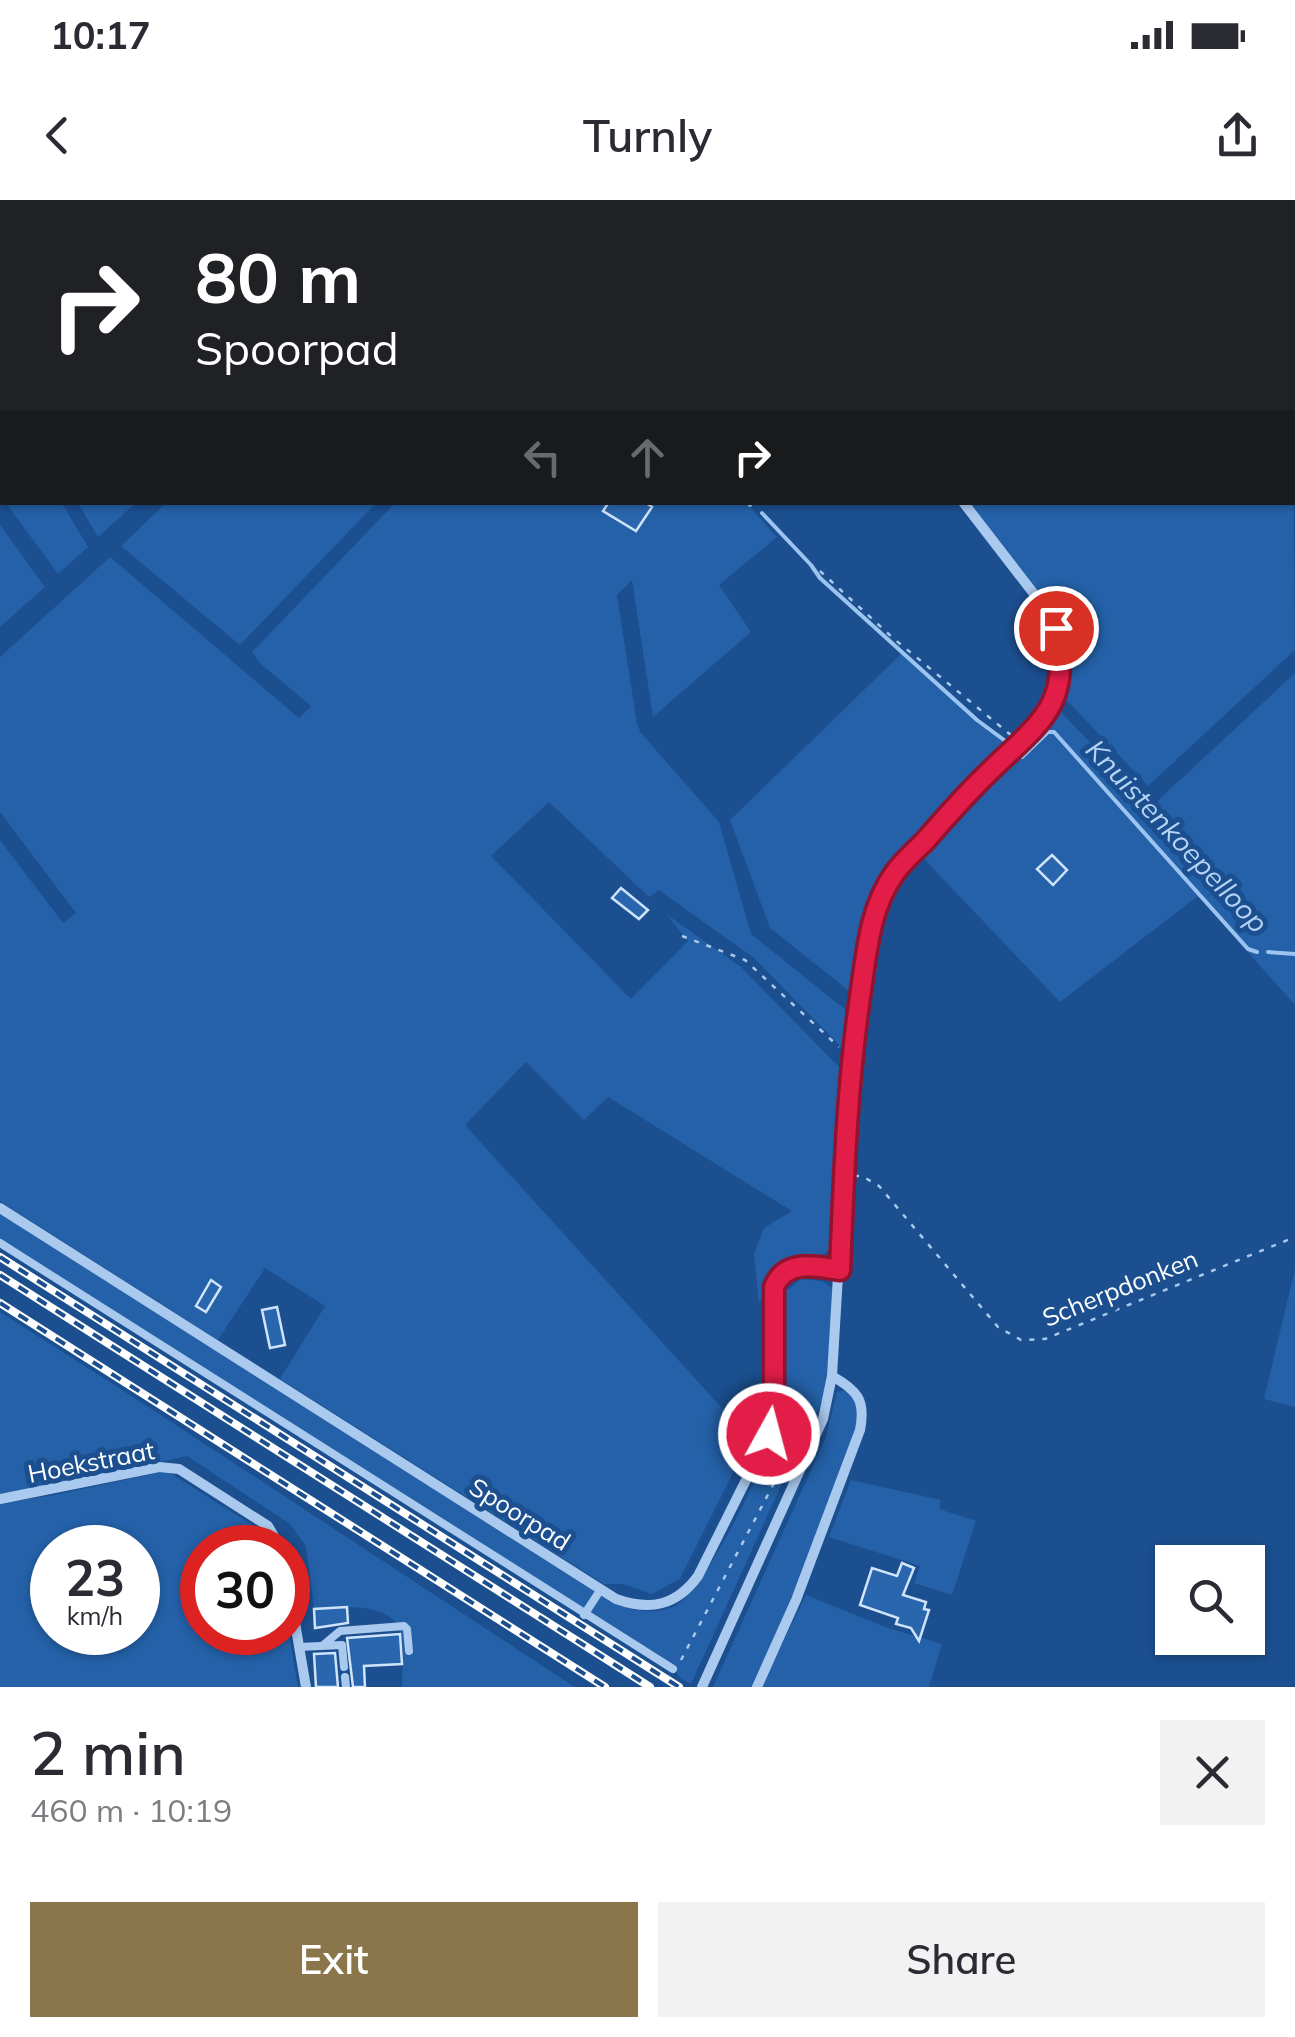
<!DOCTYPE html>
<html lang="en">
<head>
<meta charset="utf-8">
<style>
	:root { --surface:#fff; --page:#f2f2f3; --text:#2b2b33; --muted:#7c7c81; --accent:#8a764a }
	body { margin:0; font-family:Mulish,sans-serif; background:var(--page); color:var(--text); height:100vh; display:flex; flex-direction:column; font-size:38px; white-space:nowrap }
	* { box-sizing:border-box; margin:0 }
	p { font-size:32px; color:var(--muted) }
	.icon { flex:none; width:55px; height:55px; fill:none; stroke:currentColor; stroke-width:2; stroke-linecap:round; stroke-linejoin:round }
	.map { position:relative; height:1487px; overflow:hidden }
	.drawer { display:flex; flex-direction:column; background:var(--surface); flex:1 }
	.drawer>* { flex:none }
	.banner { position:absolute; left:0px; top:0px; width:1295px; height:305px; box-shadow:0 2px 8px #0004; background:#202124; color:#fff; overflow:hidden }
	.fabs { position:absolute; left:1155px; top:1345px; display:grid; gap:20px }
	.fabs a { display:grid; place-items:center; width:110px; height:110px; border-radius:0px; background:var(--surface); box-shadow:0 2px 8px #0004; font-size:50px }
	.speed { position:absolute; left:30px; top:1325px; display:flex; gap:20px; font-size:50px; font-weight:700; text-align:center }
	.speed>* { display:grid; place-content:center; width:130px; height:130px; border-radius:50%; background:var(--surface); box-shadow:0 2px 8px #0004; line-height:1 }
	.speed small { font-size:25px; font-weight:400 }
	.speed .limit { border:15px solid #d22; background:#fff; color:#111 }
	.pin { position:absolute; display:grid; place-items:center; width:85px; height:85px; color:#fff; margin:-42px; border:5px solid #fff; border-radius:50%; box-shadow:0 2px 10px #0007 }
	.me { position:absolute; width:110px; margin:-55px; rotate:7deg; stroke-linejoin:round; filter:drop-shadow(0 0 8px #0008) }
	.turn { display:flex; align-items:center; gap:35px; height:210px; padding:0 30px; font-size:45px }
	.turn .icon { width:130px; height:130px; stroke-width:2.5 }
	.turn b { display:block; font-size:70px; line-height:85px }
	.lanes { display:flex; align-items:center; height:95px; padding:0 30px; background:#0003; justify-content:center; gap:50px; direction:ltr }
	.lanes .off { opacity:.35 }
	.round { display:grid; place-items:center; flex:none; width:105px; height:105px; border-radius:0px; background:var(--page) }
	.summary { display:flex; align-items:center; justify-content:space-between; height:170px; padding:0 30px }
	h1 { font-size:60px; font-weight:600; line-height:75px }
	.cta { display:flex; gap:20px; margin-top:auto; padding:20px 30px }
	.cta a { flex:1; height:115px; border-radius:0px; background:var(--accent); color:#fff; font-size:40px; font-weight:600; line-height:115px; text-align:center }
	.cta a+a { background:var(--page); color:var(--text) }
	.status { display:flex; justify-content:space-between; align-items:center; height:70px; padding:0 50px; background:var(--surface); direction:ltr }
	.status svg { height:28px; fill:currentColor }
	header { display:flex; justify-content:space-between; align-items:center; height:130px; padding:0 30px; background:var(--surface); font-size:45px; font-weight:600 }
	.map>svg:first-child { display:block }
</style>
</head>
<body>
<div class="status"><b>10:17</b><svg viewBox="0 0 49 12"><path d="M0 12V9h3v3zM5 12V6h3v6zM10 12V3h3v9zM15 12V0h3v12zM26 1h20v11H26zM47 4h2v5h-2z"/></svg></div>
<header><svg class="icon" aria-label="back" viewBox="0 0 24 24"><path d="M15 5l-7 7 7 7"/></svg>Turnly<svg class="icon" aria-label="share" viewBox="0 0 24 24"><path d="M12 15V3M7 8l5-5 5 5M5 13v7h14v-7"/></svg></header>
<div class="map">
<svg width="1295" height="1487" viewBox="0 0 1295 1487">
	<rect width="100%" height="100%" fill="#1b4f8f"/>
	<path fill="#2461a8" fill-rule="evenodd" d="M 420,0 L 779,0 L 780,2 L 420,2 Z
		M 1293,240 L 1295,450 L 1148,586 L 1059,492 L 1064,443 L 965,303 L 1292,302 Z
		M 687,302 L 695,305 L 746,303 L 777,337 L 719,385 L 751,432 L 653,517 L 632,380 L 617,395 L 637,524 L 641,533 L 719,622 L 751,734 L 852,815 L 848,854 L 754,758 L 659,690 L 649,697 L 549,602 L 491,656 L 631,799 L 688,741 L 666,714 L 741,767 L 846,874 L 832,1006 L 832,1046 L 823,1055 L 791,1058 L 781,1065 L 759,1103 L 754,1054 L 764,1028 L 792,1011 L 608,897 L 584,920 L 526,862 L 465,925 L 750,1239 L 680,1379 L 652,1394 L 623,1384 L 604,1384 L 280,1179 L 325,1106 L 265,1068 L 218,1140 L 0,1001 L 0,640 L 63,723 L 76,713 L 0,612 L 0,457 L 110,357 L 299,518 L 311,506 L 261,464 L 252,452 L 395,303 Z
		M 6,303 L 62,303 L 88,347 L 58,374 Z
		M 78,303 L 136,303 L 98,337 Z
		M 166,303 L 166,302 L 376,303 L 240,445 L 121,346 Z
		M 0,325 L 45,387 L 0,427 Z
		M 901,454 L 1006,543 L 876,682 L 863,714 L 853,794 L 770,728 L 730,620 Z
		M 1295,473 L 1295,805 L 1198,696 L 1060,802 L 924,659 L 1034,541 L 1055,506 L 1152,606 Z
		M 0,1014 L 613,1403 C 632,1410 653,1415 673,1407 C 705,1393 773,1251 779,1215 C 786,1175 780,1131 780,1092 L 789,1089 L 801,1079 L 821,1081 L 833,1088 C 830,1123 835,1197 810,1222 L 691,1484 L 680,1478 L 673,1467 L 0,1040 Z
		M 1295,1069 L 1295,1207 L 1264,1199 Z
		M 0,1112 C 193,1234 383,1362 575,1487 L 402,1487 C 402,1470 405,1447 400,1432 C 391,1400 338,1408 314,1408 L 306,1346 L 290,1324 L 187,1256 L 0,1297 Z
		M 847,1190 L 858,1204 L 857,1224 L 816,1340 L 753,1487 L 713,1487 L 826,1237 L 837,1192 Z
		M 167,1271 L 271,1337 L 273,1347 L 202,1348 L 202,1432 L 288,1432 L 288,1428 L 298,1487 L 0,1487 L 0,1303 L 49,1296 ZM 52,1348 L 138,1348 L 138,1432 L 52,1432 Z
		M 851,1280 L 941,1300 L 939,1309 L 976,1321 L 952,1395 L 914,1383 L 920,1366 L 829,1337 Z
		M 806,1395 L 888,1428 L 942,1444 L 929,1487 L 761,1487 Z"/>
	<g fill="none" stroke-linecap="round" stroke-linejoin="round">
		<path stroke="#9cc4f0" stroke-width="4" d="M 426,2 L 426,0
			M 748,302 L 750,305
			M 762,313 L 811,365 L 820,378 L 977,520 L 1004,540
			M 1022,557 L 1048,532 L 1054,532 L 1248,749 L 1257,752
			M 1268,752 L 1295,754"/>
	</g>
	<path fill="#2a66ad" stroke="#cfe3fa" stroke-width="2.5" d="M 609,302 L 645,302 L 652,307 L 636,331 L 603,311 Z
		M 1052,655 L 1067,670 L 1053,685 L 1037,669 Z
		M 621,688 L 648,710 L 639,719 L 612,698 Z
		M 211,1080 L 221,1087 L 206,1112 L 196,1106 Z
		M 277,1107 L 285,1145 L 270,1148 L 262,1110 Z
		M 902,1363 L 914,1368 L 903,1395 L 926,1402 L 924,1409 L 929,1410 L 919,1441 L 911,1428 L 896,1424 L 898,1418 L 860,1405 L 872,1368 L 897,1376 Z
		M 347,1407 L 348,1423 L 315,1428 L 314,1409 Z
		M 400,1434 L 402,1464 L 364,1466 L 365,1487 L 353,1487 L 347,1438 Z
		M 335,1453 L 338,1487 L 316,1487 L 314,1454 Z"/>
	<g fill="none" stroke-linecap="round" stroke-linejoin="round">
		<path stroke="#a9c9ee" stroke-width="2.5" stroke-dasharray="5 8" stroke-linecap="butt" d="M 1052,0 L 1052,2
			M 820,371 L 893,438 L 1012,536
			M 682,736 L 745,760 L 839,847
			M 854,976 L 862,976 L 879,986 L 998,1127 L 1021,1140 L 1045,1139 L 1295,1037
			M 681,1460 L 792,1249 L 801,1239"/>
		<path stroke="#a9c9ee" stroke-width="8" d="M 0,1043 L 673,1469
			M 584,1415 L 601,1389
			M 322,1446 L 340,1431 L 404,1426 L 407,1429 L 409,1451
			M 299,1447 L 342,1445 L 344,1467
			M 345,1477 L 346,1487"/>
		<path stroke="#a9c9ee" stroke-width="10" d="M 32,2 L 36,0
			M 1165,2 L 1170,0
			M 0,21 L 2,19
			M 0,1008 L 616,1399 C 650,1411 676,1406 698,1376 L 769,1234 L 775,1211 L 774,1087 C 785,1059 816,1066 840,1070
			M 0,1299 L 159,1267 L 179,1269 L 268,1326 L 281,1348
			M 288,1382 L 306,1487
			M 702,1487 L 823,1219 L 832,1176 L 851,858 L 871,725 L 895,673 L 988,573 L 1031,535 L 1050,509 L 1059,483 L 1062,455 L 1056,428 L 1041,403 L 963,302
			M 757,1487 L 796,1400 L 860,1230 C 866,1200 857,1190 832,1176"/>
		<g stroke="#fff" stroke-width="8">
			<path id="rail" d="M 0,1057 L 679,1487
				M 0,1075 L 650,1487
				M 0,1103 L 605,1487"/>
		</g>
		<use href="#rail" stroke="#1b4f8f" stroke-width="4" stroke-dasharray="11" stroke-linecap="butt"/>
	</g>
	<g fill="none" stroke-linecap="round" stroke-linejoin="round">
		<g stroke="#92132f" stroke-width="25">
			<path id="route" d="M 769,1234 L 774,1211 L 774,1087 C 785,1059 816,1066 840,1070 C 844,976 847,883 861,790 C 867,750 870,708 894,674 C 902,662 915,651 925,641 C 945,618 965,595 987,574 C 1037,524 1073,508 1056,428"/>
		</g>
		<use href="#route" stroke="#e11d48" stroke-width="18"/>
	</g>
	<g text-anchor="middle" stroke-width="10" stroke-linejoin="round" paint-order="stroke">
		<g font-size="25" fill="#fff" stroke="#1b4f8f">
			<text transform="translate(1120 1088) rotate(-22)" y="9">Scherpdonken</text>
			<text transform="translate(91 1262) rotate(-11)" y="9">Hoekstraat</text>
			<text transform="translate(520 1314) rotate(32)" y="9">Spoorpad</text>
		</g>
		<g font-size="28" font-style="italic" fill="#b5d3f5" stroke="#1b4f8f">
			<text transform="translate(1177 636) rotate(47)" y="10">Knuistenkoepelloop</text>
		</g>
	</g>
</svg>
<div class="fabs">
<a><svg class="icon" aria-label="search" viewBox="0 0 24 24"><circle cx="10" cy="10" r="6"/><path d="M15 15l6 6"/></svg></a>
</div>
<div class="speed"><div>23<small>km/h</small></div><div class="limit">30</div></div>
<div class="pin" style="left:1056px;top:428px;background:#d93025"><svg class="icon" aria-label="arrive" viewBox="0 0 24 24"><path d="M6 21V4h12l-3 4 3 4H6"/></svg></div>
<svg class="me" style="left:769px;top:1234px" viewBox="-20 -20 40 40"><circle r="17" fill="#e11d48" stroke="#fff" stroke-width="3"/><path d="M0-11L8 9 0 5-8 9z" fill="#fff"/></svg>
<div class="banner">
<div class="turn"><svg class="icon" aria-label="right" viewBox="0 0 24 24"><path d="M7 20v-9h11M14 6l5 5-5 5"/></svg><div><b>80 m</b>Spoorpad</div></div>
<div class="lanes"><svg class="icon off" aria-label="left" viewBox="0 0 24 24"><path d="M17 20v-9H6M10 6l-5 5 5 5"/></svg><svg class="icon off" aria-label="ahead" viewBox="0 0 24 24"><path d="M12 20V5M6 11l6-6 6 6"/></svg><svg class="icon" aria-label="right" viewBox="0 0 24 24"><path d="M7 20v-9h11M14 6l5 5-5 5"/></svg></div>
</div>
</div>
<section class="drawer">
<div class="summary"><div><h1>2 min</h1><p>460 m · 10:19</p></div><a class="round"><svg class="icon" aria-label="close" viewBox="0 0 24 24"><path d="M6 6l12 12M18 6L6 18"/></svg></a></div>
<div class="cta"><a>Exit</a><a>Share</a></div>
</section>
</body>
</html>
